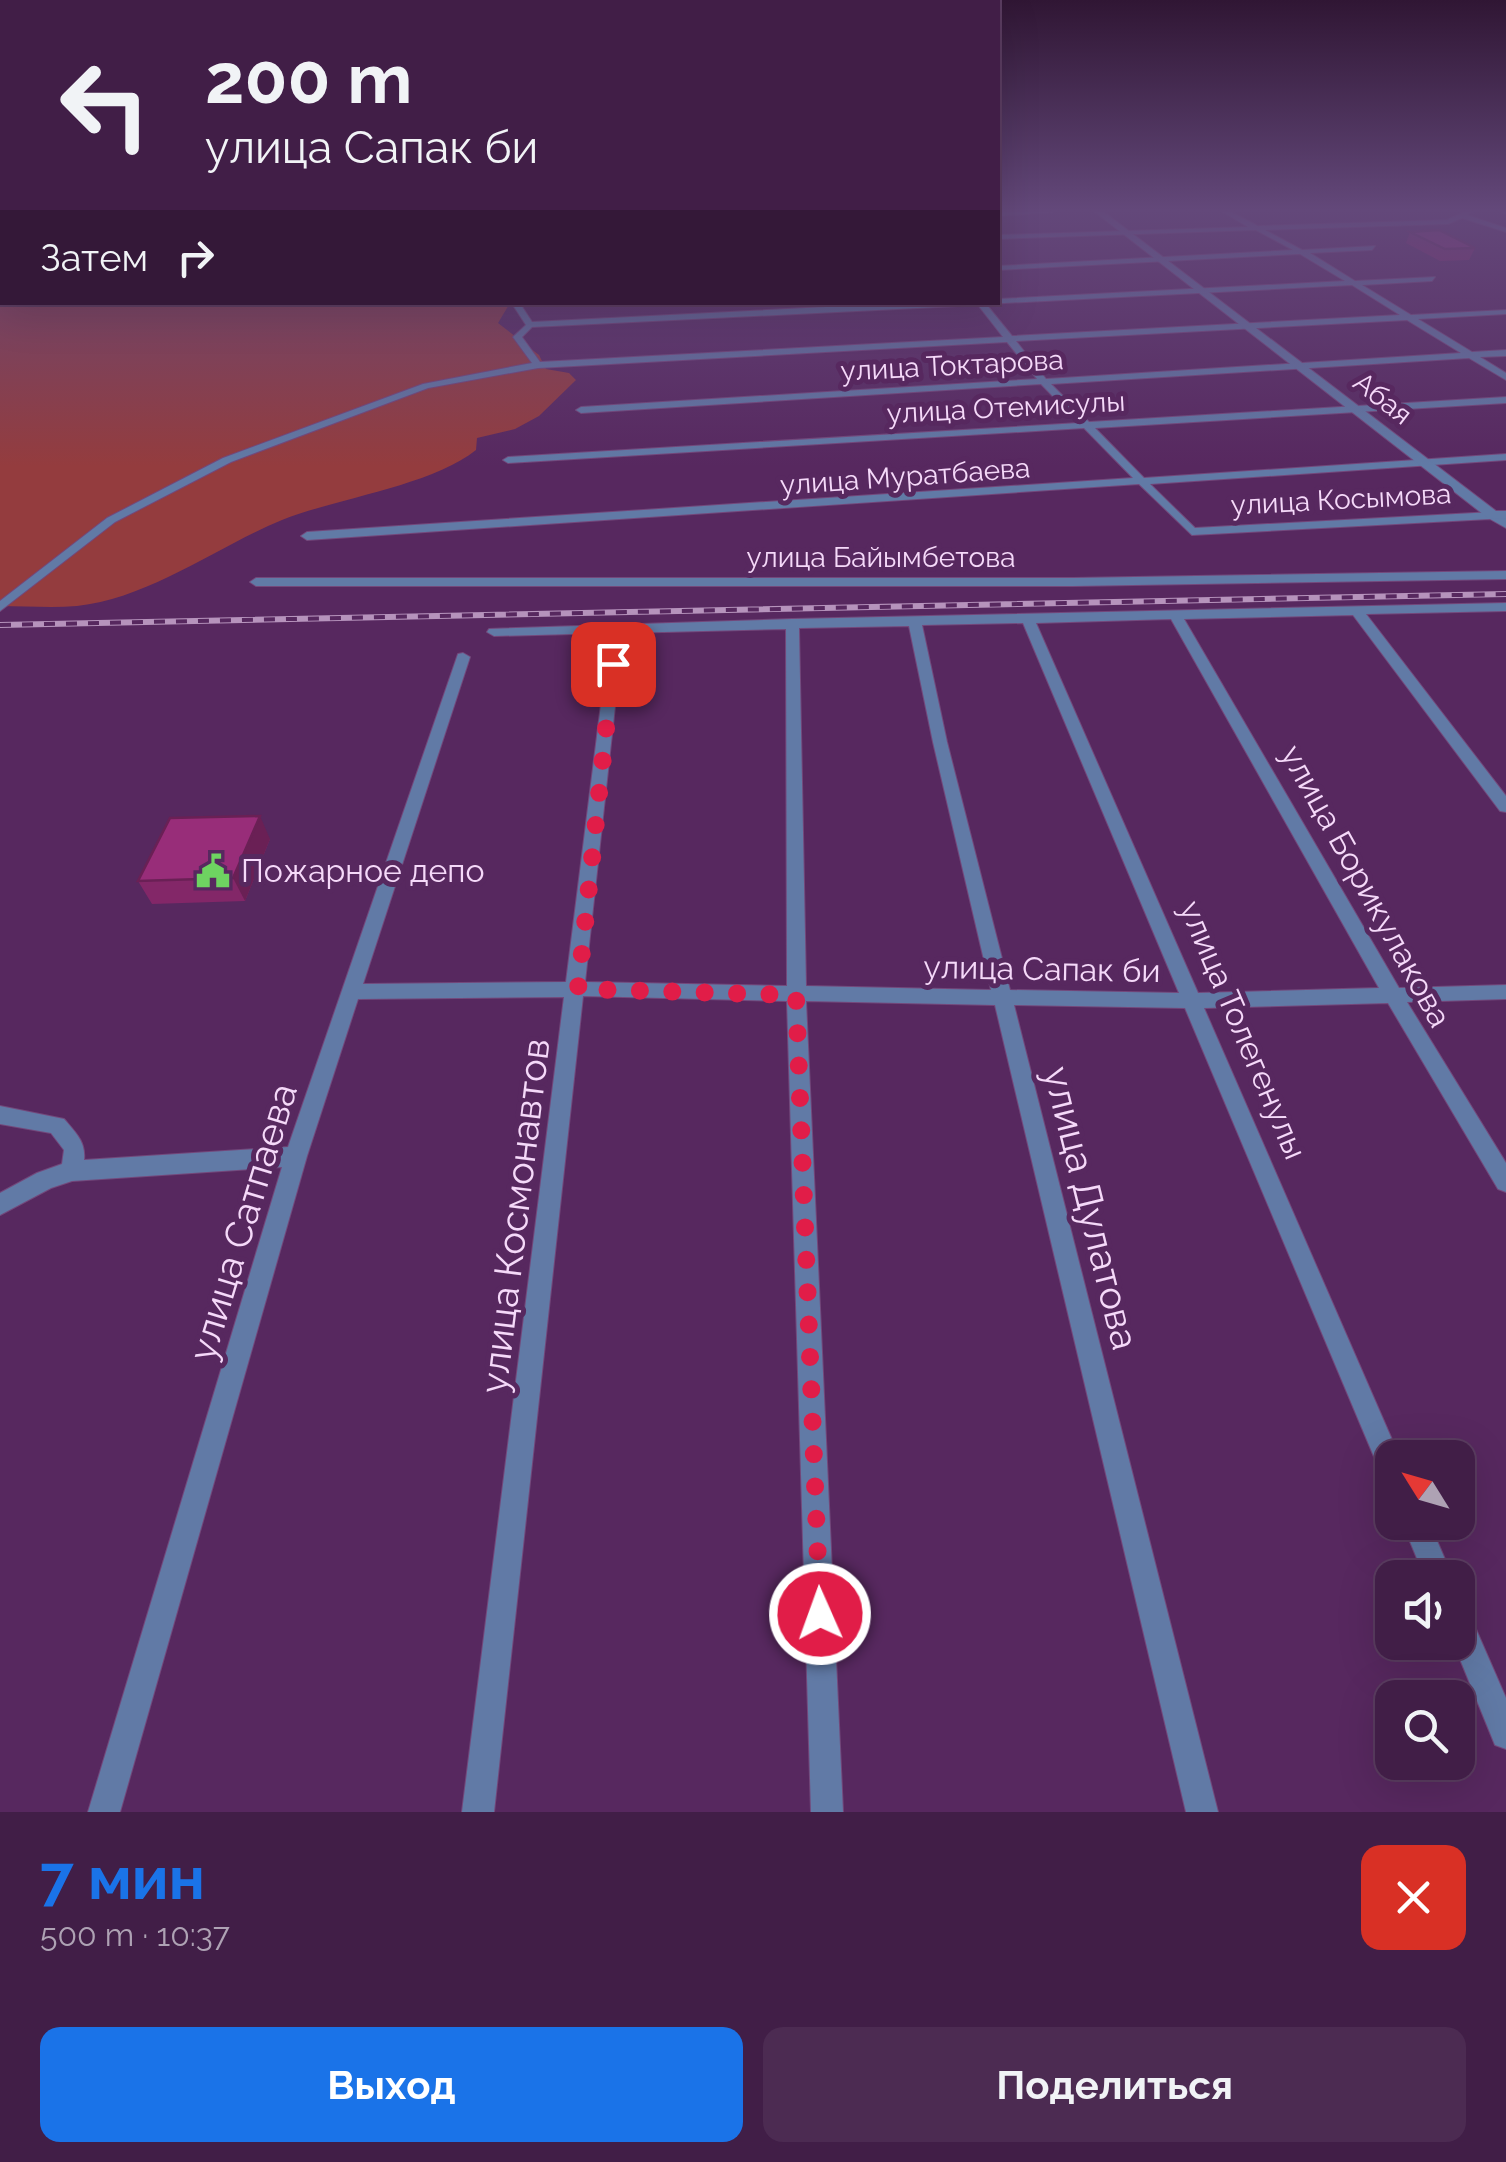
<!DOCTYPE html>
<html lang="ru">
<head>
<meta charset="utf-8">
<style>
	:root { --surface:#411e47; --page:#4c2b52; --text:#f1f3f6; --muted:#aea2b4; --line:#5a3c60; --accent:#1a73e8 }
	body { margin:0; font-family:Raleway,sans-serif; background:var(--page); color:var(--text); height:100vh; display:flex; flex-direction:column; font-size:38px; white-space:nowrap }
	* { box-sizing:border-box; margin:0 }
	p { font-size:32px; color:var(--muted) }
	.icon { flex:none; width:55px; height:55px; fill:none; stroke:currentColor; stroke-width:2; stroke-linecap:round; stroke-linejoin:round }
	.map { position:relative; height:1812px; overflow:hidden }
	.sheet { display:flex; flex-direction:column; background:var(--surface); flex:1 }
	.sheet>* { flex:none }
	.top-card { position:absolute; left:0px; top:0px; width:1000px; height:305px; box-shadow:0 10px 40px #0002,0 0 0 2px var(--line); background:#411e47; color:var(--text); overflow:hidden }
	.needle { width:65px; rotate:307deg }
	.buttons { position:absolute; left:1375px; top:1440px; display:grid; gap:20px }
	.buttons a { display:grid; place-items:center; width:100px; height:100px; border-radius:20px; background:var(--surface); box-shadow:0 10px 40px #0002,0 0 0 2px var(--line); font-size:50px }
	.pin { position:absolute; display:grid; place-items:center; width:85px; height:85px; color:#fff; margin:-42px; border-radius:20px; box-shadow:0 5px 15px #0006 }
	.me { position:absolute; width:110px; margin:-55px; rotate:358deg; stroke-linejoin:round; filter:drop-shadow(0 0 8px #0008) }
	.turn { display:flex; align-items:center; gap:35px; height:210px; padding:0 40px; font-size:45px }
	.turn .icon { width:130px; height:130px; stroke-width:2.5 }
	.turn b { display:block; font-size:70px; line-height:85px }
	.then { display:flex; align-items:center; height:95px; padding:0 40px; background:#0003; gap:20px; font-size:38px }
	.round { display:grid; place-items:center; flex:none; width:105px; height:105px; border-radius:20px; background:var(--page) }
	.headline { display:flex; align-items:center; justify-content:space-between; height:170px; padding:0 40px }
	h1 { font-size:60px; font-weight:700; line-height:75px; color:var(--accent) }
	.action { display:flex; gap:20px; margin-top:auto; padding:20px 40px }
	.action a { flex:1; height:115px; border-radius:20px; background:var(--accent); color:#fff; font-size:40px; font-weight:700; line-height:115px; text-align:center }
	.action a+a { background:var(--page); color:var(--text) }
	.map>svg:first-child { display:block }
</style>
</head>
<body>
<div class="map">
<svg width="1506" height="1812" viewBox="0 0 1506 1812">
	<rect width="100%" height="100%" fill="#57285f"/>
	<path fill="#943c3e" d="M 7,302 L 510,303 L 498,323 L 539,355 L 546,369 L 569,373 L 576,380 L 539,416 L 515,429 L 477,438 L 476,450 C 431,486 337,498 282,520 C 216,547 150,598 77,606 C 52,608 25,606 0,606 L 0,304 Z"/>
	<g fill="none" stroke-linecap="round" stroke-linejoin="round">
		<g stroke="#73487b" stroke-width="2">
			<path id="minor" d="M 998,212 L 1053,212 L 998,216 Z
				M 1223,212 L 1231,212 L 1258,226 L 1447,220 L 1464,212 L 1472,212 L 1467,215 L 1506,228 L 1506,232 L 1462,218 L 1448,224 L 1265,230 L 1302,250 L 1375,246 L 1372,250 L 1310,253 L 1355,281 L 1435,277 L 1432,281 L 1362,285 L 1411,315 L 1506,310 L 1506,314 L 1418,319 L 1472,352 L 1506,350 L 1506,356 L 1480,357 L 1506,373 L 1506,380 L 1469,358 L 1051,384 L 1089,422 L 1506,397 L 1506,403 L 1095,428 L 1144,478 L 1506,454 L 1506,460 L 1150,484 L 1195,528 L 1493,512 L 1506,519 L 1506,528 L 1490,519 L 1192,535 L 1139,484 L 307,540 L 301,536 L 307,532 L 1133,478 L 1084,428 L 508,463 L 503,460 L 508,457 L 1079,423 L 1041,384 L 581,413 L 576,410 L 581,407 L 1037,379 L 1007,342 L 538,368 L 428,388 L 231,462 L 115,522 L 0,611 L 0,601 L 107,518 L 223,458 L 423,384 L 532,363 L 513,337 L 526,325 L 511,302 L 519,302 L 532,322 L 924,302 L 998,302 L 998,299 L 1345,281 L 1300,254 L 998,270 L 998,266 L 1293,250 L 1256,230 L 998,239 L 998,235 L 1248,227 ZM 1352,285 L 1400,315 L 1012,336 L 986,304 ZM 978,305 L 1003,337 L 540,362 L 522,337 L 532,327 ZM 1407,320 L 1461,353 L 1046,379 L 1016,341 Z
				M 1502,212 L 1506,212 L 1506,214 L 1503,213 Z
				M 0,232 L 2,232 L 2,236 L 0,236 Z
				M 1506,571 L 1506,579 L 1073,586 L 256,586 L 250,582 L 256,578 L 1073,578 Z
				M 1506,603 L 1506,611 L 1366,614 L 1506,796 L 1506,812 L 1500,811 L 1353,615 L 1184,619 L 1399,988 L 1506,985 L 1506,999 L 1407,1002 L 1506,1163 L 1506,1192 L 1498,1189 L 1388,1003 L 1204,1008 L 1400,1458 L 1392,1458 L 1392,1482 L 1383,1478 L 1185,1008 L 1014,1005 L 1218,1812 L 1186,1812 L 995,1005 L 806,1001 L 843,1812 L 811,1812 L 787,1001 L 583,996 L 494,1812 L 462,1812 L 564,997 L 358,999 L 307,1156 L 120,1812 L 88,1812 L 282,1167 L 72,1181 L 51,1188 L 0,1215 L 0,1193 L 37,1173 L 62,1164 L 64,1150 L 51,1133 L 0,1124 L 0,1106 L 64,1119 C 76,1133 86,1142 84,1160 L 288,1147 L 458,654 L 463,653 L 470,657 L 363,984 L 566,982 L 610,633 L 494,636 L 487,632 L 489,629 L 792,619 ZM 1171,619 L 1379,988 L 1198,993 L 1036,623 ZM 1023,623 L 1179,993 L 1010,990 L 947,742 L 922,625 ZM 909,626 L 933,742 L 991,990 L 806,986 L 799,628 ZM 786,629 L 787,986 L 585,982 L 623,633 Z
				M 1402,1522 L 1429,1522 L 1453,1578 L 1425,1578 Z
				M 1458,1607 L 1468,1611 L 1506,1698 L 1506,1749 L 1495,1745 L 1453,1642 L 1458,1642 Z"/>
		</g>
		<g stroke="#73487b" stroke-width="2">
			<path id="tertiary" d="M 1095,212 L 1104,212 L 1496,511 L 1506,511 L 1506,519 L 1488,518 Z"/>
		</g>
		<use href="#minor" fill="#617aa6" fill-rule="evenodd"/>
		<use href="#tertiary" fill="#617aa6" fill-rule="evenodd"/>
		<g stroke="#b693bc" stroke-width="6">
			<path id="rail" d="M 0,625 L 1506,594"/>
		</g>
		<use href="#rail" stroke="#57285f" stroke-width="4" stroke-dasharray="11" stroke-linecap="butt"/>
	</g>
	<path fill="#832768" d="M 1410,232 L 1475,248 L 1469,260 L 1440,261 L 1406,243 Z
		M 270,839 L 245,901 L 152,904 L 138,881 Z"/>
	<path fill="#6a2055" d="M 260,816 L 270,839 L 245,901 L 233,878 Z"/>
	<path fill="#982d79" stroke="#6a2055" stroke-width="2.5" d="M 1439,230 L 1475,248 L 1445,249 L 1410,232 Z
		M 260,816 L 233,878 L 138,881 L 170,818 Z"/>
	<linearGradient id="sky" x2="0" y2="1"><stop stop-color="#301634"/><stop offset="0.45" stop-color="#63487a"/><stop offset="1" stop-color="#63487a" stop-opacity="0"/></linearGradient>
	<rect width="1506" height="466" fill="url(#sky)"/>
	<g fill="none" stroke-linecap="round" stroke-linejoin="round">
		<path stroke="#e11d48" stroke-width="18" stroke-dasharray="0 32.4" d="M 613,664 L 578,989 L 796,995 L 820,1614"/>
	</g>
	<defs>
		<g id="civic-bare" transform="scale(2.7)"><path d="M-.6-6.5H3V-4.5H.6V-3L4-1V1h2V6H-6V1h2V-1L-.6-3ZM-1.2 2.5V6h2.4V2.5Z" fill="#6ed361" stroke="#57285f" stroke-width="2.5" paint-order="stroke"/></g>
	</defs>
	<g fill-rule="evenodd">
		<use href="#civic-bare" x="213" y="871"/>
	</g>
	<g text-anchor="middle" stroke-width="10" stroke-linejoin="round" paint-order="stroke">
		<g font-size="28" fill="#f5d9f9" stroke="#57285f">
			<text transform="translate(952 365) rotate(-3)" y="10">улица Токтарова</text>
			<text transform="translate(1383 398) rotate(38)" y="10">Абая</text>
			<text transform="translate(1006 407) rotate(-3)" y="10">улица Отемисулы</text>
			<text transform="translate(905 476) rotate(-4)" y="10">улица Муратбаева</text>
			<text transform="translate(1341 499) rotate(-3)" y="10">улица Косымова</text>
			<text x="881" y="567">улица Байымбетова</text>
		</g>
		<g font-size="32" fill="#f5d9f9" stroke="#57285f" text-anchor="start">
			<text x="241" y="882">Пожарное депо</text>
		</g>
		<g font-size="32" fill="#f5d9f9" stroke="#57285f">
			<text transform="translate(1366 886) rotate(61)" y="11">улица Борикулакова</text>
			<text transform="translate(1042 969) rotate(1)" y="11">улица Сапак би</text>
			<text transform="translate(1243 1030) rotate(67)" y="11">улица Толегенулы</text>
		</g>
		<g font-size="38" fill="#f5d9f9" stroke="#57285f">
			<text transform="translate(1091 1208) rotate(76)" y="13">улица Дулатова</text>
			<text transform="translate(515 1216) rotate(-83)" y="13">улица Космонавтов</text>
			<text transform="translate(243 1222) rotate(-73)" y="13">улица Сатпаева</text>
		</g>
	</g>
</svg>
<div class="buttons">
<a><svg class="needle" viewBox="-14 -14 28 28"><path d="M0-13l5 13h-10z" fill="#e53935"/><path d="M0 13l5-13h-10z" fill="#aea2b4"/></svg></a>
<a><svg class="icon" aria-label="sound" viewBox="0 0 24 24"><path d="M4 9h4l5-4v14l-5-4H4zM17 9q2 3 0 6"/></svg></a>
<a><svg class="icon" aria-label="search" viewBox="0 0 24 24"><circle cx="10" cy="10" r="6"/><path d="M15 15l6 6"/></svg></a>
</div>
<div class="pin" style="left:613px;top:664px;background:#d93025"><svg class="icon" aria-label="arrive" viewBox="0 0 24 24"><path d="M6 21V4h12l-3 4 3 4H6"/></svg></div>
<svg class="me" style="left:820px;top:1614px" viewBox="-20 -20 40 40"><circle r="17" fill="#e11d48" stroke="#fff" stroke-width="3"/><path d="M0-11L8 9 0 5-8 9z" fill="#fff"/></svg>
<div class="top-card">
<div class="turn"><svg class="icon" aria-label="left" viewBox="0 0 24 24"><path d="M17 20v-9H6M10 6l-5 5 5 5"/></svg><div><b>200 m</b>улица Сапак би</div></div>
<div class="then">Затем<svg class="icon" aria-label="right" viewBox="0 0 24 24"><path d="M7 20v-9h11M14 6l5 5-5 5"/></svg></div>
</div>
</div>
<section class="sheet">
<div class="headline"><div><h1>7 мин</h1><p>500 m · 10:37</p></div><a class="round" style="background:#d93025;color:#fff"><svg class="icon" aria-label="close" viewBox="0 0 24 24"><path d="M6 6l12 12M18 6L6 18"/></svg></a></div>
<div class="action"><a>Выход</a><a>Поделиться</a></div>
</section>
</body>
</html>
